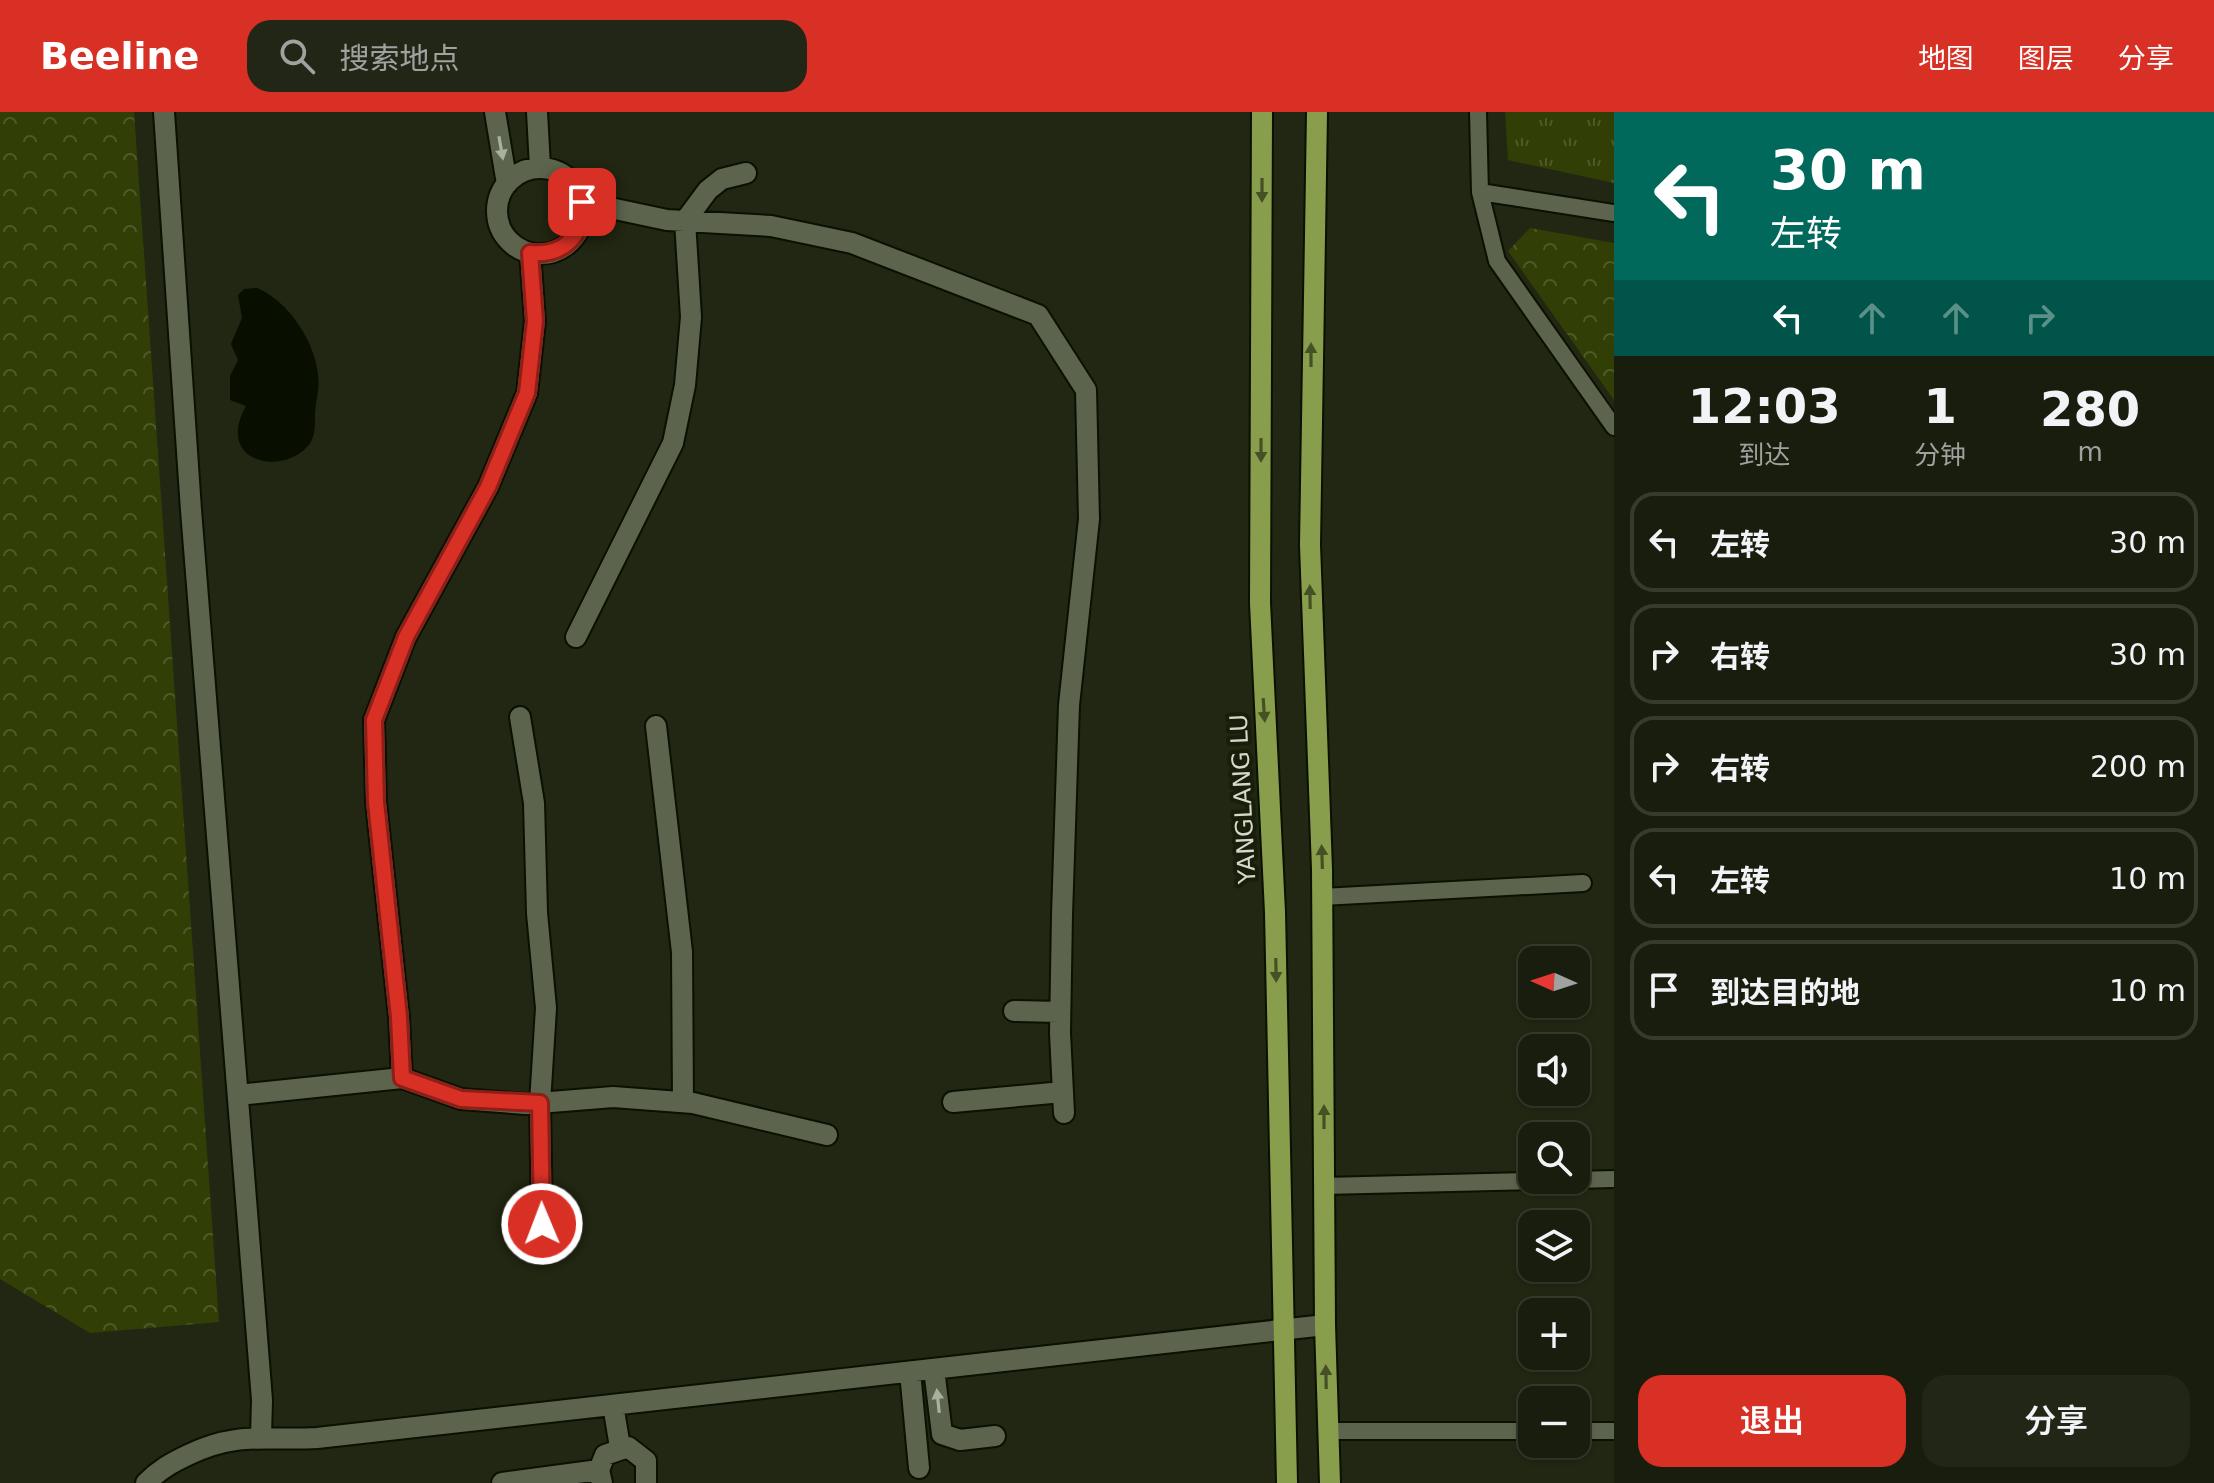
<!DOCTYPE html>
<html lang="zh">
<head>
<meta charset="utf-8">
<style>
	:root { --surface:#191d0e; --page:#222617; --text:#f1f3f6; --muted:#9fa29e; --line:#373b2e; --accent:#d93025 }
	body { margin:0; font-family:"DejaVu Sans","Noto Sans SC",sans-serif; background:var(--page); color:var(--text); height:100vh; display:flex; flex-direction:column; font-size:30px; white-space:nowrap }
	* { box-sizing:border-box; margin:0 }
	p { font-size:26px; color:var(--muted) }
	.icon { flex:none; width:44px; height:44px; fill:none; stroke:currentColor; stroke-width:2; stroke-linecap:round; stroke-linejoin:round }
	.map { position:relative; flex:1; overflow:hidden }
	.sheet { display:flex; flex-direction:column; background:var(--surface); width:600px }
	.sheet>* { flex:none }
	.top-card { background:#00695c; color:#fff; overflow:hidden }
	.needle { width:52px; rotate:273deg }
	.controls { position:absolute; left:1518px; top:834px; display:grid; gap:16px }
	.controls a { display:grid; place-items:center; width:72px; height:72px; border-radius:16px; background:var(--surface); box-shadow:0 2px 6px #0004,0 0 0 2px var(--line); font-size:40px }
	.pin { position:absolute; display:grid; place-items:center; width:68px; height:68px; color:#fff; margin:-34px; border-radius:16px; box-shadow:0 4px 12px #0006 }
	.me { position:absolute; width:88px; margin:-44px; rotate:359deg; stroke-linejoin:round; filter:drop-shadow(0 0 6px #0008) }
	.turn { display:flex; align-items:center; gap:28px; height:168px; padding:0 24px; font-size:36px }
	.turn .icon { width:104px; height:104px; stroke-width:2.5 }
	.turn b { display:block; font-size:56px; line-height:68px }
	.lanes { display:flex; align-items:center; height:76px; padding:0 24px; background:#0003; justify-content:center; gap:40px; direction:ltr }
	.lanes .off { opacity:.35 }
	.eta { display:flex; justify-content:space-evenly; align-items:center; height:136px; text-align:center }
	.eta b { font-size:48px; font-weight:600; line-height:56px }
	.cta { display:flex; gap:16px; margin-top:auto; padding:16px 24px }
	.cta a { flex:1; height:92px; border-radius:24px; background:var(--accent); color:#fff; font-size:32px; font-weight:600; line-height:92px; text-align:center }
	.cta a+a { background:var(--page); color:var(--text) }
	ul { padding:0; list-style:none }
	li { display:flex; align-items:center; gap:24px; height:100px; margin:0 16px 12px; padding:0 8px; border:4px solid var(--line); border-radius:24px }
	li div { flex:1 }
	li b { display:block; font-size:30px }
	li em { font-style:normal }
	header { display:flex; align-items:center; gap:48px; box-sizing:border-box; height:112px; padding:0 40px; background:var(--accent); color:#fff }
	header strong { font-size:38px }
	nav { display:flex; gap:44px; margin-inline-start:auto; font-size:28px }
	.search { width:560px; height:72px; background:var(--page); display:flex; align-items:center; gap:20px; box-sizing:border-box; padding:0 28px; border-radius:24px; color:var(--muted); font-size:30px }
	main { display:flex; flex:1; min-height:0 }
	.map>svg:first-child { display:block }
</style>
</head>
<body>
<header>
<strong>Beeline</strong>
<div class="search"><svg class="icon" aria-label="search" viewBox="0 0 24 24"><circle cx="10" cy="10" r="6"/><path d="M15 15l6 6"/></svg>搜索地点</div>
<nav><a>地图</a><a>图层</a><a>分享</a></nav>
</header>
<main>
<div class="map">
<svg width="1614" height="1371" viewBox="0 0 1614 1371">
	<defs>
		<pattern id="grass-tufts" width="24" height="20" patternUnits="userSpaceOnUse" patternTransform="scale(2)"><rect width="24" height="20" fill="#313f06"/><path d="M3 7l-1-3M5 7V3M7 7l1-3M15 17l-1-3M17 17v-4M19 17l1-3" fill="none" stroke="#4e5a29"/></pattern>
		<pattern id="forest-crowns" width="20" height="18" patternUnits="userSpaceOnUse" patternTransform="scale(2)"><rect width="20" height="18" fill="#313f06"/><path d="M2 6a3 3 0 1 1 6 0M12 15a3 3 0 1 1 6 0" fill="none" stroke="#4e5a29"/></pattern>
	</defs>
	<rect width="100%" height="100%" fill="#212712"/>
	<path fill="url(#grass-tufts)" d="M 1505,0 L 1614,0 L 1614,71 L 1508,48 Z"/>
	<path fill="url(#forest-crowns)" d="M 0,0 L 134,0 L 219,1210 L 90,1221 L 0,1167 Z
		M 1530,116 L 1614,131 L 1614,288 L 1508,139 Z"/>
	<path fill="#080e00" d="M 257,176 C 288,189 315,229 318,263 C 320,275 316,288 315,300 C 315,312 316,326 307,335 C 280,364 215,350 246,294 L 230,288 L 230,264 L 238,248 L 231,232 L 242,206 L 238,183 L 244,177 Z"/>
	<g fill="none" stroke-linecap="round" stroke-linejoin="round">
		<g stroke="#0b1000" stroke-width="20">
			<path id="lane" d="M 1478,0 L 1480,80 L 1614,101
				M 1480,80 L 1497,149 L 1614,315
				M 1322,785 L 1583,771
				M 1324,1074 L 1614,1067
				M 1328,1319 L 1532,1319
				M 1576,1319 L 1614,1319"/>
		</g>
		<g stroke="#0b1000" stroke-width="24">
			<path id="street" d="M 164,0 L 191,398 L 262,1288 L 261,1324
				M 495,0 L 507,72
				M 537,0 L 540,55
				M497 99a43 43 0 1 1 86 0a43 43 0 1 1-86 0Z
				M 582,90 L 667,108 L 771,114 L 852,131 L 1038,203 L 1086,278 L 1089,407 L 1069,593 L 1062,803 L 1060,921 L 1064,1001
				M 530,141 L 535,209 L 527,281 L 488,375 L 406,525 L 374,608 L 376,690 L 399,905 L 402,966 L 461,987 L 526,992 L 613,985 L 693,991 L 827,1023
				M 576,525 L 673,331 L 685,273 L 691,205 L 685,109 L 708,78 L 722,67 L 746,61
				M 520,605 L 534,691 L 537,801 L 546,896 L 540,991 L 542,1112
				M 656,614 L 682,840 L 683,990
				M 1014,899 L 1060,900
				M 238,983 L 402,966
				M 953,990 L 1063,980
				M 934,1257 L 942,1322 L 960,1328 L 995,1324
				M 910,1260 L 919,1356
				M 613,1293 L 620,1335
				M 146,1371 C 159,1358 171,1351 188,1343 C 237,1319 266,1329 317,1326 L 1325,1213
				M 502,1371 L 599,1358
				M 602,1371 L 599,1358 L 605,1343 L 628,1335 L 646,1349 L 646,1371"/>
		</g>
		<g stroke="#0b1000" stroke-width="24">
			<path id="primary" d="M 1262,0 L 1260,491 L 1275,800 L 1287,1371
				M 1317,0 L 1310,433 L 1322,757 L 1325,1213 L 1330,1371"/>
		</g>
		<use href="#lane" stroke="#5c644d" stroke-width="16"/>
		<use href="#street" stroke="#5c644d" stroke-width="20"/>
		<use href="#primary" stroke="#889e4c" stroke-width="20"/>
	</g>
	<defs><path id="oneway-solid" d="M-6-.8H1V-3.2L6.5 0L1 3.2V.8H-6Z" transform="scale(2)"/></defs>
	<g fill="#aab0a0">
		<use href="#oneway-solid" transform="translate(501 36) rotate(80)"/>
		<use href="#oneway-solid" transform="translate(938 1289) rotate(-96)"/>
	</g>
	<g fill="#455124">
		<use href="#oneway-solid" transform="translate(1262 78) rotate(90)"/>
		<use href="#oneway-solid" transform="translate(1311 243) rotate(-90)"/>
		<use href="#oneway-solid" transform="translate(1261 338) rotate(90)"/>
		<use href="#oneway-solid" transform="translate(1310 485) rotate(-91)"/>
		<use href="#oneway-solid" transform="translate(1264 598) rotate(86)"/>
		<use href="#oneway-solid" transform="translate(1322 745) rotate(-92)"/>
		<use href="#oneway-solid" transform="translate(1276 858) rotate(89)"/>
		<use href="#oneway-solid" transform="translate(1324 1005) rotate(-90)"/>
		<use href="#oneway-solid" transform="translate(1326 1265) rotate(-91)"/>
	</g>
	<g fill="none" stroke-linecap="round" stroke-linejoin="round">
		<g stroke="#8d1f18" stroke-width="20">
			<path id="route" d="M 542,1112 L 540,991 L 461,987 L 402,966 L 399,905 L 376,690 L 374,608 L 406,525 L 488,375 L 527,281 L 535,209 L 530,141 C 564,144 584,124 582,90"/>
		</g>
		<use href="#route" stroke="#d93025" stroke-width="14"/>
	</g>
	<g text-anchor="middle" stroke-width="8" stroke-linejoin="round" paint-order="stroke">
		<g font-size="24" fill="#d4d9cc" stroke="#181e09">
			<text transform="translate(1243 687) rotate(-93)" y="8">YANGLANG LU</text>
		</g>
	</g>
</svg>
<div class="controls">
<a><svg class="needle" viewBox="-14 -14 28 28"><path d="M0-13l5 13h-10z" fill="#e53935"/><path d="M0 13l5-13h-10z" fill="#9fa29e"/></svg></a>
<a><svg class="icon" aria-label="sound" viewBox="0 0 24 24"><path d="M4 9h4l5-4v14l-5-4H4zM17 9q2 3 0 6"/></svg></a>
<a><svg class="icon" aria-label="search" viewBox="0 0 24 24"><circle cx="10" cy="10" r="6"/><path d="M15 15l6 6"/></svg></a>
<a><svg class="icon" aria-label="layers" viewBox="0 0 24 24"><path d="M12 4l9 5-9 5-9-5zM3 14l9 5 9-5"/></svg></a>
<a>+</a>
<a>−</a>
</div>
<div class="pin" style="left:582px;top:90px;background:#d93025"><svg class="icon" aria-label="arrive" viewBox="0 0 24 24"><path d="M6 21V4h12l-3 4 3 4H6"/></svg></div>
<svg class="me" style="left:542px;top:1112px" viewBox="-20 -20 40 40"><circle r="17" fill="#d93025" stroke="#fff" stroke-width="3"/><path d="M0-11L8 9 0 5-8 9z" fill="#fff"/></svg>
</div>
<section class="sheet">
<div class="top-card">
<div class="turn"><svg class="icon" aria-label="left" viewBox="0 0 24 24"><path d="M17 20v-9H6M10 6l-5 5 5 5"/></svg><div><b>30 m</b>左转</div></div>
<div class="lanes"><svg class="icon" aria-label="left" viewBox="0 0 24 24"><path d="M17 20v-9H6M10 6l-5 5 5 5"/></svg><svg class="icon off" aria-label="ahead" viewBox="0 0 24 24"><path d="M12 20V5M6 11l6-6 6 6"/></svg><svg class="icon off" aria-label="ahead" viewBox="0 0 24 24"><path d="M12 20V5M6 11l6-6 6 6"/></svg><svg class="icon off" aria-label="right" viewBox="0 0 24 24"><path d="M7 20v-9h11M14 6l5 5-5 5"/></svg></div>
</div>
<div class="eta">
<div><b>12:03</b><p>到达</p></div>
<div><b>1</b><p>分钟</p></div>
<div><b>280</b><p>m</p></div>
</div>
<ul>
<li><svg class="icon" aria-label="left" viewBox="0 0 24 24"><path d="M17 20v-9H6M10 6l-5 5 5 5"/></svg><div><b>左转</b></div><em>30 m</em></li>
<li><svg class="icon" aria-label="right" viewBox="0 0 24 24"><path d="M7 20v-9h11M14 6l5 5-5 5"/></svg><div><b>右转</b></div><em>30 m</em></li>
<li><svg class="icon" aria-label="right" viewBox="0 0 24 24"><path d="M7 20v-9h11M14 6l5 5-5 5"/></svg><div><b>右转</b></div><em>200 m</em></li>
<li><svg class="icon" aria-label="left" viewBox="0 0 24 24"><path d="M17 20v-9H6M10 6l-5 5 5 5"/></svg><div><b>左转</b></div><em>10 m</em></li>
<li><svg class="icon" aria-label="arrive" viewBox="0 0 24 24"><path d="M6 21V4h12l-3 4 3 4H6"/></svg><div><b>到达目的地</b></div><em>10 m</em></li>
</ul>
<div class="cta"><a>退出</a><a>分享</a></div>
</section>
</main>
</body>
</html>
